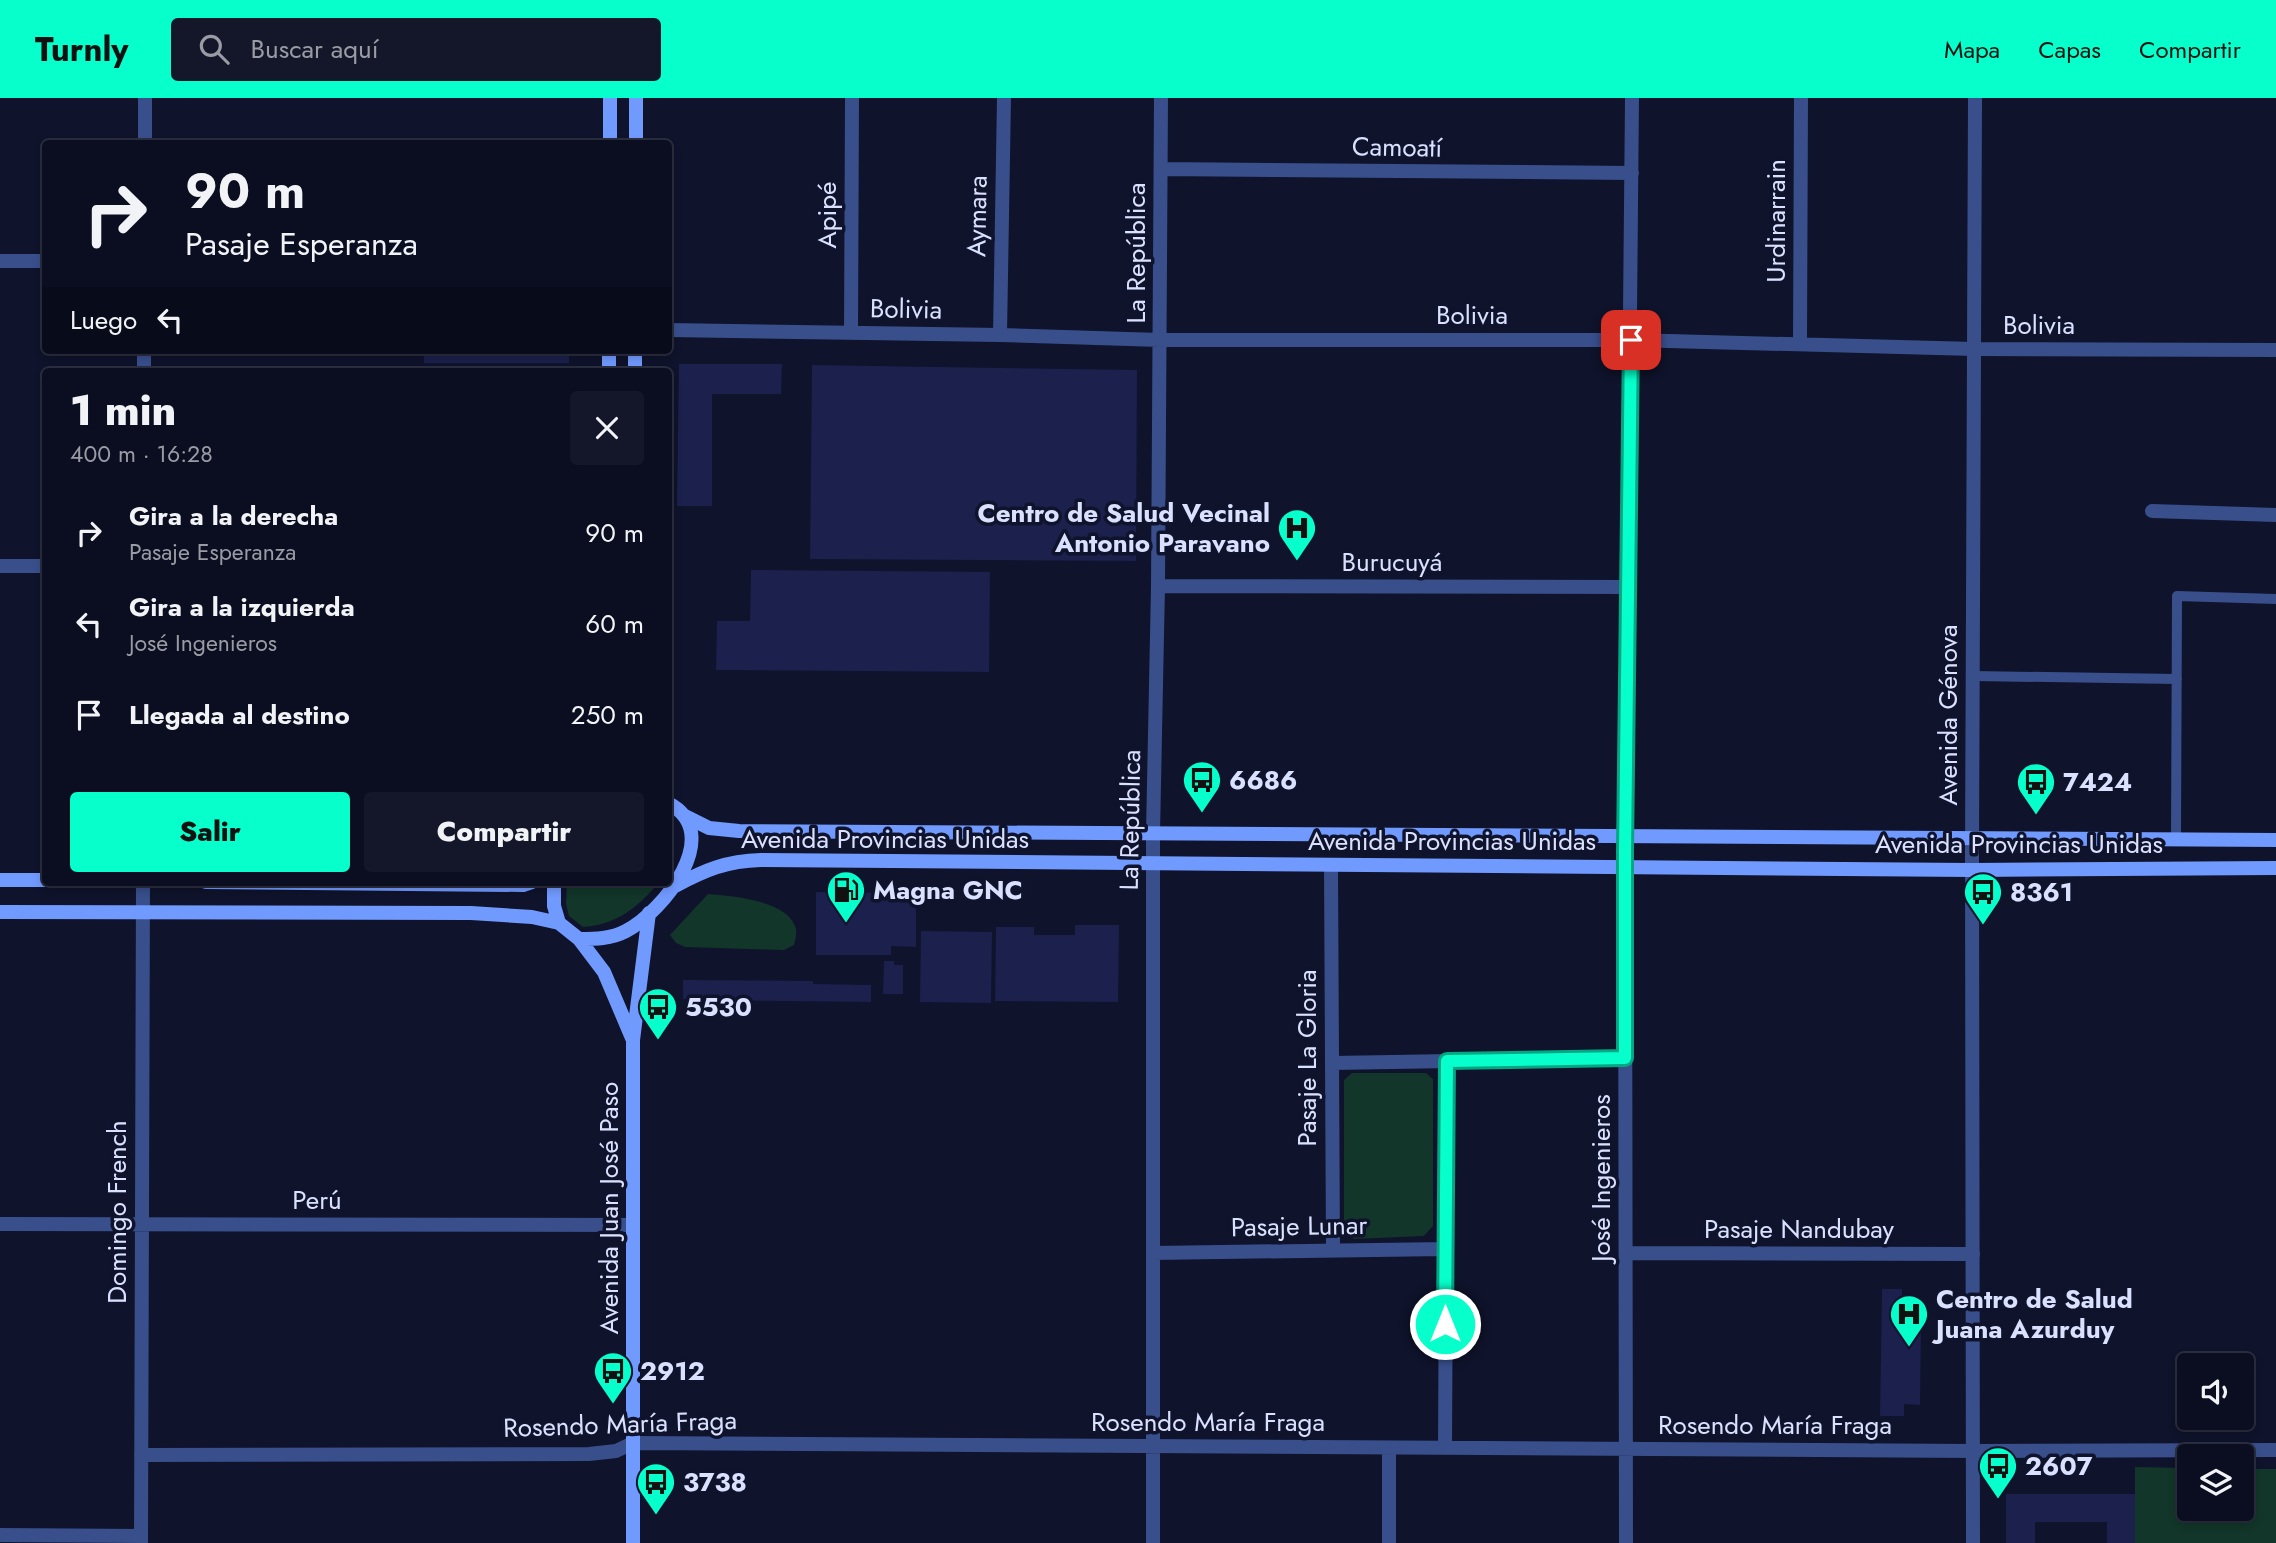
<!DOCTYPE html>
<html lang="es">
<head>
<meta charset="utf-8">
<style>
	:root { --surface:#0b0e20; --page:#141729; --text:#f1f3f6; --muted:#9a9ca5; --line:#2b2e3e; --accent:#06ffca }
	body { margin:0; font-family:Jost,sans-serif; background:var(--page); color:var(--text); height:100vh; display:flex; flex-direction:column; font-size:26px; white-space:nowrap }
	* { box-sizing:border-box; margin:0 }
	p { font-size:23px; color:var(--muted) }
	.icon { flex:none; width:38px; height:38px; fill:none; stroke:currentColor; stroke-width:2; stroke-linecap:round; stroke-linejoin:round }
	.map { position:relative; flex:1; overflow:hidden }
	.panel { position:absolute; left:42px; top:270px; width:630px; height:518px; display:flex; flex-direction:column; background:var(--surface); border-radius:7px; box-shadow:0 4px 10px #0003,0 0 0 2px var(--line) }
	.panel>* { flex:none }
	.hud { position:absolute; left:42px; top:42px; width:630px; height:214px; border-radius:7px; box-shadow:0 4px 10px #0003,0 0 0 2px var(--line); background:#0b0e20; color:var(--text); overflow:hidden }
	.tools { position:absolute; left:2177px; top:1255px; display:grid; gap:14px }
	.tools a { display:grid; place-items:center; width:77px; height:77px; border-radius:7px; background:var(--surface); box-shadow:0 4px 10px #0003,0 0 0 2px var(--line); font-size:35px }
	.pin { position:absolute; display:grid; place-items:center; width:60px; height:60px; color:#fff; margin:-30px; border-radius:14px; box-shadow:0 4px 10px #0006 }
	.me { position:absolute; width:77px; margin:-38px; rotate:0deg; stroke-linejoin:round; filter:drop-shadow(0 0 5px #0008) }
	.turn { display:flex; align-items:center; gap:24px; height:147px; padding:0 28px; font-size:32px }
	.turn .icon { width:91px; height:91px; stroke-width:2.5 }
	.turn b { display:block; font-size:49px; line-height:60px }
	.then { display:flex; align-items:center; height:66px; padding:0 28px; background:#0003; gap:14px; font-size:26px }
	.round { display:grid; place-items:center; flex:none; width:74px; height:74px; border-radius:7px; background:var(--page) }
	.overview { display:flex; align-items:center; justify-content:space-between; height:119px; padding:0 28px }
	h1 { font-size:42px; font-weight:800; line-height:52px }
	.action { display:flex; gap:14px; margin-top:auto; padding:14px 28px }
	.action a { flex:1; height:80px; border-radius:7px; background:var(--accent); color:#111; font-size:28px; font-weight:800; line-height:80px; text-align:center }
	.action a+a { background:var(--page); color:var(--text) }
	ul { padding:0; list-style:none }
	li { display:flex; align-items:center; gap:21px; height:91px; padding:0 28px }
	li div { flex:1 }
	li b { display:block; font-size:26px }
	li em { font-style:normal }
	header { display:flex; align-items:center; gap:42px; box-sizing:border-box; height:98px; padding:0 35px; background:var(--accent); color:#111 }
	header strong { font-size:33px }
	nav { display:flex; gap:38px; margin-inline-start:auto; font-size:24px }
	.search { width:490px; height:63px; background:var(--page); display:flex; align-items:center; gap:18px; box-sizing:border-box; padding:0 24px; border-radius:7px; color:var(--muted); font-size:26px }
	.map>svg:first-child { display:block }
</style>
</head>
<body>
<header>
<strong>Turnly</strong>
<div class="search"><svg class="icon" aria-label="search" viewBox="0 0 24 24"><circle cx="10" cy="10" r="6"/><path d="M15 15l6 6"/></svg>Buscar aquí</div>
<nav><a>Mapa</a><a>Capas</a><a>Compartir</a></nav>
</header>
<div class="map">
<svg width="2276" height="1445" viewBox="0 0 2276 1445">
	<rect width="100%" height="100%" fill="#0f132b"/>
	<path fill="#123629" d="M 567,784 L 659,784 C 639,809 616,827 583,829 L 569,818 L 566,806 Z
		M 708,796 C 732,798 789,802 796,831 C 797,836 795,842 794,847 L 784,852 L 685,849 L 676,845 L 670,837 Z
		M 1352,975 L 1426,975 L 1433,981 L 1433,1128 L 1424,1138 L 1354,1141 L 1344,1132 L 1344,982 Z
		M 2135,1369 L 2189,1370 L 2189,1410 L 2242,1410 L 2242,1371 L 2276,1371 L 2276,1445 L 2135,1445 Z"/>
	<path fill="#1b204d" d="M 424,252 L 569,252 L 569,265 L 424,265 Z
		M 679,266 L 782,266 L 781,296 L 712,296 L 712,408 L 677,408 Z
		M 812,267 L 1137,272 L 1136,463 L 810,461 Z
		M 751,472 L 990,474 L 989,574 L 716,572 L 717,523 L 750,523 Z
		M 891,793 L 916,793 L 916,849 L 891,848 L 891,857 L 816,857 L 816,794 L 891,795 Z
		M 1075,827 L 1119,827 L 1118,904 L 995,903 L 996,829 L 1034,829 L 1034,837 L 1075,837 Z
		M 921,833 L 992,834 L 991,905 L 920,904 Z
		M 884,863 L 894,863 L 894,867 L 903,867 L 903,896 L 883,896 Z
		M 683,882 L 813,883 L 813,886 L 871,887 L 871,904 L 693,902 L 693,901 L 683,901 Z
		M 1882,1191 L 1902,1191 L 1902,1229 L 1921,1229 L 1920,1307 L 1904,1306 L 1904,1318 L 1880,1318 Z
		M 2006,1396 L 2135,1396 L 2135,1445 L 2107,1445 L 2107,1424 L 2035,1424 L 2035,1445 L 2006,1445 Z"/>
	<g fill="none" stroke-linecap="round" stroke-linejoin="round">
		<path stroke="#384f8c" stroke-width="10" d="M 1973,578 L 2177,581
			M 2176,741 L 2177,498 L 2276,501"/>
		<path stroke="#384f8c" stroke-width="14" d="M 145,46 L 145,0
			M 1161,71 L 1632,75
			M 0,163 L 46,163
			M 668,232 L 1000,237 L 1160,242 L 1631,242 L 1974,251 L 2276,252
			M 851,235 L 852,0
			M 1000,237 L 1004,0
			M 1800,246 L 1801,0
			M 144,273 L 144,252
			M 2152,413 L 2276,417
			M 0,468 L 46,468
			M 1158,488 L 1627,489
			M 1331,768 L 1333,1152
			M 1332,965 L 1625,960
			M 0,1126 L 633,1127
			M 1153,1155 L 1445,1151
			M 1626,1155 L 1973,1156
			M 1389,1350 L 1389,1445
			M 1445,1350 L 1447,963
			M 141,1357 L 589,1356 L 616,1353 L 633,1345 L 1973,1353 L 2276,1352
			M 0,1437 L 141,1438
			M 141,1445 L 143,784
			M 1153,1445 L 1153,735 L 1158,488 L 1161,0
			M 1626,1445 L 1625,753 L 1632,0"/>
		<path stroke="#384f8c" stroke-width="14" d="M 1973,1445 L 1972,756 L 1975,0"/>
		<path stroke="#719aff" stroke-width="14" d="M 610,46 L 610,0
			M 636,46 L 636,0
			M 609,273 L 609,252
			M 635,273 L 635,252
			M 685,718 L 709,730 L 739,733 L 2276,742
			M 0,782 L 46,782
			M 206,784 L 523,787 L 532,784
			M 554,784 L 554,808 L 559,825 L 579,841 L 604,874 L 632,940
			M 675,788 C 705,772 726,763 761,762 L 1972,772 L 2276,770
			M 0,814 L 471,815 L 532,819 L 559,825
			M 579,841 C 595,841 611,841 626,833 C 663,814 726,735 668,705
			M 633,1445 L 633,942 L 649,815"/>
	</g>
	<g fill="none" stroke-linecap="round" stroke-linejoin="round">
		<g stroke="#04a683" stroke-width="18">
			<path id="route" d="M 1445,1226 L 1447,963 L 1625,960 L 1625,753 L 1631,242"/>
		</g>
		<use href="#route" stroke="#06ffca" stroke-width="12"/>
	</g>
	<defs>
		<g id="hospital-pin" transform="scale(2.0125)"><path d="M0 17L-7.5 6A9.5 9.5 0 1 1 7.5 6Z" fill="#06ffca" stroke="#0f132b"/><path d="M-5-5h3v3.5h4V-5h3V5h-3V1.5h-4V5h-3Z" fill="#111"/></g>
		<g id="bus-pin" transform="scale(2.0125)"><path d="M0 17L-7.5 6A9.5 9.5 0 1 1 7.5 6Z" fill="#06ffca" stroke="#0f132b"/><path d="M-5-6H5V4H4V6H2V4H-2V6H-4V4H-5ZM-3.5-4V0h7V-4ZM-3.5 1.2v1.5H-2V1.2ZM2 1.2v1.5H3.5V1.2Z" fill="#111"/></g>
		<g id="fuel-pin" transform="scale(2.0125)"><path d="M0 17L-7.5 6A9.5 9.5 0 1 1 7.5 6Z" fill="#06ffca" stroke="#0f132b"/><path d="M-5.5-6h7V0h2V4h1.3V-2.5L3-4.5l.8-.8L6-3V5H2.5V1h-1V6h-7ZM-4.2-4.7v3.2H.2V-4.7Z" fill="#111"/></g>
	</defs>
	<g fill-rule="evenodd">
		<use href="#hospital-pin" x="1297" y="430"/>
		<use href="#bus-pin" x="1202" y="682"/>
		<use href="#bus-pin" x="2036" y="684"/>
		<use href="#fuel-pin" x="846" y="792"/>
		<use href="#bus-pin" x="1983" y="794"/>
		<use href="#bus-pin" x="658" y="909"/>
		<use href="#hospital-pin" x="1909" y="1216"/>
		<use href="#bus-pin" x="613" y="1273"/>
		<use href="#bus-pin" x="1998" y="1368"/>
		<use href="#bus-pin" x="656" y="1384"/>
	</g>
	<g text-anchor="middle" stroke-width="7" stroke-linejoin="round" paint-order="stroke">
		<g font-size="26" fill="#dae1ff" stroke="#0f132b">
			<text transform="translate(1397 49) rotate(1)" y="9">Camoatí</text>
			<text transform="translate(827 117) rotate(-90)" y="9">Apipé</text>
			<text transform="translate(977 118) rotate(-89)" y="9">Aymara</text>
			<text transform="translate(1776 123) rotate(-90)" y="9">Urdinarrain</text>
			<text transform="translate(1136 155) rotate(-90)" y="9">La República</text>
			<text transform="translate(906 211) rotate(1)" y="9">Bolivia</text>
			<text x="1472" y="226">Bolivia</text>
			<text x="2039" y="236">Bolivia</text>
			<text x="1392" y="473">Burucuyá</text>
			<text transform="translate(1948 617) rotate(-90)" y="9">Avenida Génova</text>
			<text transform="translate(1130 722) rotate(-89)" y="9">La República</text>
			<text x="885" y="750">Avenida Provincias Unidas</text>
			<text x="1452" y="752">Avenida Provincias Unidas</text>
			<text x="2019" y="755">Avenida Provincias Unidas</text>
			<text transform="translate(1307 960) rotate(-90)" y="9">Pasaje La Gloria</text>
			<text transform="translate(1601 1080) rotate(-90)" y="9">José Ingenieros</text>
			<text x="317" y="1111">Perú</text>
			<text transform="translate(609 1110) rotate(-90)" y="9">Avenida Juan José Paso</text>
			<text transform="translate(117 1114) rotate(-90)" y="9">Domingo French</text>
			<text transform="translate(1299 1128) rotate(-1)" y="9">Pasaje Lunar</text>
			<text x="1799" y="1140">Pasaje Nandubay</text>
			<text x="1208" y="1333">Rosendo María Fraga</text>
			<text transform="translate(620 1326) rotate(-2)" y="9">Rosendo María Fraga</text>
			<text x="1775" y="1336">Rosendo María Fraga</text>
		</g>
		<g font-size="26" font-weight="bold" fill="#dae1ff" stroke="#0f132b" text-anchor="start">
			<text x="1270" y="424" text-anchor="end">Centro de Salud Vecinal<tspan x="1270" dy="30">Antonio Paravano</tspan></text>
			<text x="1229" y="691">6686</text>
			<text x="2063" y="693">7424</text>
			<text x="873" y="801">Magna GNC</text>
			<text x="2010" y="803">8361</text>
			<text x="685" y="918">5530</text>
			<text x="1936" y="1210">Centro de Salud<tspan x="1936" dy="30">Juana Azurduy</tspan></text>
			<text x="640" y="1282">2912</text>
			<text x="2025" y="1377">2607</text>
			<text x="683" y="1393">3738</text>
		</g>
	</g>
</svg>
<div class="tools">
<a><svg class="icon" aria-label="sound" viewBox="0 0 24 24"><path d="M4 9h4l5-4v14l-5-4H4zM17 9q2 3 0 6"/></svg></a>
<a><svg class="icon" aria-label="layers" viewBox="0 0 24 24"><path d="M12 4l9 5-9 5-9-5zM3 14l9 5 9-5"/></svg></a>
</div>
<div class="pin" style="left:1631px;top:242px;background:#d93025"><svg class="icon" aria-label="arrive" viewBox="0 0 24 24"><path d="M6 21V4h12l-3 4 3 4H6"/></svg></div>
<svg class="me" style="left:1445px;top:1226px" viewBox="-20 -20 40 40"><circle r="17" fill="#06ffca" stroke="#fff" stroke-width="3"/><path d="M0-11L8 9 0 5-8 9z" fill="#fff"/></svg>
<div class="hud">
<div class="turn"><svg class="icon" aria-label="right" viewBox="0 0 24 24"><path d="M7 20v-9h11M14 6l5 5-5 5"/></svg><div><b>90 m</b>Pasaje Esperanza</div></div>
<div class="then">Luego<svg class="icon" aria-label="left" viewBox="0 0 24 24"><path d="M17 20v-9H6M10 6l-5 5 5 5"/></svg></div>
</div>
<section class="panel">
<div class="overview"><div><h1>1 min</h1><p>400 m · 16:28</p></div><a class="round"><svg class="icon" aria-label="close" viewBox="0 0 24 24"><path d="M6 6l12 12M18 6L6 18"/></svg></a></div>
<ul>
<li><svg class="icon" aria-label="right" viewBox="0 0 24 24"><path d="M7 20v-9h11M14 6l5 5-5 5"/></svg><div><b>Gira a la derecha</b><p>Pasaje Esperanza</p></div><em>90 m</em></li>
<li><svg class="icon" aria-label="left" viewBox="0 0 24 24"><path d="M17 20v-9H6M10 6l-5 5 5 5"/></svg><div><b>Gira a la izquierda</b><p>José Ingenieros</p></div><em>60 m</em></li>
<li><svg class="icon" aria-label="arrive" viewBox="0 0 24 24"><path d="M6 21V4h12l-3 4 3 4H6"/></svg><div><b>Llegada al destino</b></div><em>250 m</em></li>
</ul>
<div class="action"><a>Salir</a><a>Compartir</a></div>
</section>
</div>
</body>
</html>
